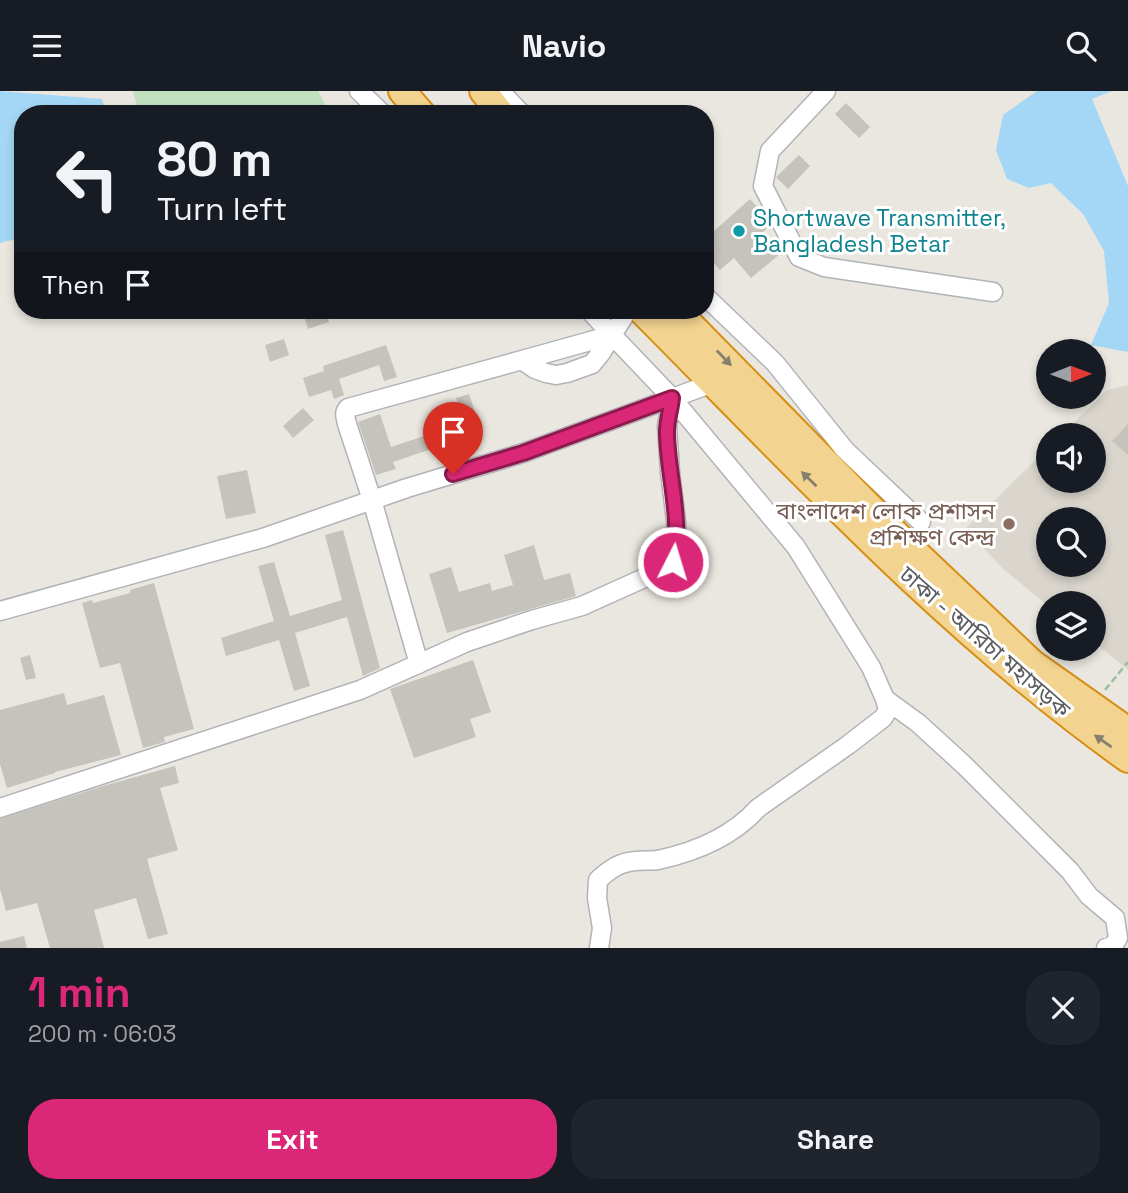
<!DOCTYPE html>
<html lang="en">
<head>
<meta charset="utf-8">
<style>
	:root { --surface:#171b24; --page:#20242c; --text:#f1f3f6; --muted:#9ea1a6; --accent:#db2777 }
	body { margin:0; font-family:"Space Grotesk","Noto Sans Bengali",sans-serif; background:var(--page); color:var(--text); height:100vh; display:flex; flex-direction:column; font-size:26px; white-space:nowrap }
	* { box-sizing:border-box; margin:0 }
	p { font-size:23px; color:var(--muted) }
	.icon { flex:none; width:38px; height:38px; fill:none; stroke:currentColor; stroke-width:2; stroke-linecap:round; stroke-linejoin:round }
	.map { position:relative; height:857px; overflow:hidden }
	.sheet { display:flex; flex-direction:column; background:var(--surface); flex:1 }
	.sheet>* { flex:none }
	.hud { position:absolute; left:14px; top:14px; width:700px; height:214px; border-radius:28px; box-shadow:0 4px 10px #0003; background:#171b24; color:var(--text); overflow:hidden }
	.needle { width:46px; rotate:89deg }
	.controls { position:absolute; left:1036px; top:248px; display:grid; gap:14px }
	.controls a { display:grid; place-items:center; width:70px; height:70px; border-radius:50%; background:var(--surface); box-shadow:0 4px 10px #0003; font-size:35px }
	.pin { position:absolute; display:grid; place-items:center; width:60px; height:60px; color:#fff; margin:-72px -30px; border-radius:50% 50% 50% 0; rotate:-45deg; box-shadow:0 0 7px #0007 }
	.pin .icon { rotate:45deg }
	.me { position:absolute; width:77px; margin:-38px; rotate:5deg; stroke-linejoin:round; filter:drop-shadow(0 0 5px #0008) }
	.turn { display:flex; align-items:center; gap:24px; height:147px; padding:0 28px; font-size:32px }
	.turn .icon { width:91px; height:91px; stroke-width:2.5 }
	.turn b { display:block; font-size:49px; line-height:60px }
	.then { display:flex; align-items:center; height:66px; padding:0 28px; background:#0003; gap:14px; font-size:26px }
	.round { display:grid; place-items:center; flex:none; width:74px; height:74px; border-radius:28px; background:var(--page) }
	.head { display:flex; align-items:center; justify-content:space-between; height:119px; padding:0 28px }
	h1 { font-size:42px; font-weight:800; line-height:52px; color:var(--accent) }
	.button { display:flex; gap:14px; margin-top:auto; padding:14px 28px }
	.button a { flex:1; height:80px; border-radius:28px; background:var(--accent); color:#fff; font-size:28px; font-weight:800; line-height:80px; text-align:center }
	.button a+a { background:var(--page); color:var(--text) }
	header { display:flex; justify-content:space-between; align-items:center; height:91px; padding:0 28px; background:var(--surface); font-size:32px; font-weight:800 }
	.map>svg:first-child { display:block }
</style>
</head>
<body>
<header><svg class="icon" aria-label="menu" viewBox="0 0 24 24"><path d="M4 6h16M4 12h16M4 18h16"/></svg>Navio<svg class="icon" aria-label="search" viewBox="0 0 24 24"><circle cx="10" cy="10" r="6"/><path d="M15 15l6 6"/></svg></header>
<div class="map">
<svg width="1128" height="857" viewBox="0 0 1128 857">
	<rect width="100%" height="100%" fill="#eae7e0"/>
	<path fill="#dad6ce" fill-rule="evenodd" d="M 1128,294 L 1128,579 L 1094,551 L 1094,513 L 1048,513 L 1048,515 L 1001,476 L 966,437 L 1048,357 L 1048,390 L 1094,390 L 1094,345 L 1060,345 L 1107,299 ZM 1048,429 L 1094,429 L 1094,474 L 1048,474 Z"/>
	<path fill="#c0e0be" d="M 133,0 L 318,0 L 330,23 L 139,23 Z"/>
	<path fill="#a4d7f6" d="M 0,0 L 102,8 L 106,23 L 23,23 L 23,146 L 0,152 Z
		M 1037,0 L 1112,0 L 1092,8 L 1128,95 L 1128,261 L 1091,254 L 1109,212 L 1104,160 L 1083,123 L 1051,92 L 1029,97 L 1007,88 L 996,59 L 1003,24 Z"/>
	<path fill="#c6c2bc" d="M 846,12 L 870,36 L 859,47 L 835,23 Z
		M 799,64 L 810,75 L 788,98 L 776,86 Z
		M 750,108 L 766,126 L 770,134 L 763,141 L 780,163 L 751,187 L 734,167 L 720,179 L 705,162 L 705,148 Z
		M 302,219 L 325,219 L 329,231 L 308,238 Z
		M 284,248 L 289,264 L 270,271 L 265,254 Z
		M 386,254 L 397,286 L 384,290 L 379,274 L 339,288 L 344,304 L 334,308 L 331,299 L 309,306 L 303,287 L 324,280 L 323,275 Z
		M 469,303 L 477,327 L 464,331 L 456,307 Z
		M 303,317 L 314,329 L 293,347 L 283,335 Z
		M 380,323 L 391,356 L 433,342 L 437,356 L 393,371 L 396,378 L 376,384 L 358,331 Z
		M 1128,333 L 1128,364 L 1112,350 Z
		M 247,379 L 256,422 L 226,428 L 217,385 Z
		M 343,439 L 380,577 L 363,585 L 347,526 L 295,542 L 310,595 L 294,600 L 279,549 L 226,565 L 221,547 L 274,530 L 258,475 L 274,471 L 290,525 L 342,509 L 325,444 Z
		M 534,454 L 544,489 L 570,482 L 576,505 L 447,542 L 429,483 L 451,476 L 459,501 L 490,492 L 492,500 L 513,494 L 504,464 Z
		M 154,492 L 194,638 L 164,646 L 165,651 L 143,657 L 120,572 L 100,577 L 82,512 L 92,509 L 93,512 L 130,502 L 130,499 Z
		M 30,564 L 36,587 L 26,589 L 20,567 Z
		M 473,569 L 491,621 L 470,628 L 476,646 L 414,667 L 390,598 Z
		M 64,602 L 67,614 L 104,604 L 121,664 L 55,681 L 55,682 L 7,697 L 0,673 L 0,619 Z
		M 175,675 L 179,692 L 160,697 L 178,759 L 147,768 L 168,843 L 148,848 L 136,807 L 94,819 L 104,857 L 50,857 L 37,812 L 6,820 L 0,798 L 0,728 L 103,695 Z
		M 24,845 L 27,857 L 0,857 L 0,851 Z"/>
	<g fill="none" stroke-linecap="round" stroke-linejoin="round">
		<g stroke="#b0b3b7" stroke-width="21">
			<path id="minor" d="M 359,0 L 383,23
				M 500,0 L 522,23
				M 826,0 L 770,60 L 763,95 L 799,166 L 824,176 L 993,201
				M 705,205 L 775,272 L 845,359 L 921,431
				M 589,219 L 612,244 L 628,219
				M 522,269 L 612,244
				M 0,520 L 263,447 L 407,397 L 523,362 L 713,292
				M 419,573 L 372,409 L 347,333 C 346,327 343,322 348,317 L 522,269 L 535,278 L 546,282 L 556,284 L 567,282 L 592,273 L 601,262 L 612,244
				M 885,608 L 918,632 L 964,674 L 1070,780 L 1089,805 L 1115,827 L 1118,847 L 1113,855 L 1106,857
				M 0,717 L 360,599 L 467,551 L 532,529 L 582,515 L 662,479 L 673,471 L 677,455 L 676,430 L 670,381 L 667,335 L 672,307
				M 599,857 L 602,837 L 597,807 L 598,789 C 610,778 620,771 636,770 C 643,769 651,770 658,769 C 695,761 733,745 758,717 L 848,654 L 883,627 L 888,619 L 885,608 L 871,576 L 796,456 L 672,307 L 612,244"/>
		</g>
		<g stroke="#d68e14" stroke-width="30">
			<path id="highway" d="M 402,0 L 422,23
				M 483,0 L 501,23
				M 641,219 C 796,375 948,540 1128,668
				M 676,219 L 902,449 L 1032,572 L 1128,640"/>
		</g>
		<path stroke="#98c1a1" stroke-width="2.5" stroke-dasharray="7 3.5" stroke-linecap="butt" d="M 1105,599 L 1128,571"/>
		<use href="#minor" stroke="#fff" stroke-width="18"/>
		<use href="#highway" stroke="#f2d38f" stroke-width="26"/>
	</g>
	<defs><path id="oneway-solid" d="M-6-.8H1V-3.2L6.5 0L1 3.2V.8H-6Z" transform="scale(1.75)"/></defs>
	<g fill="#87806d">
		<use href="#oneway-solid" transform="translate(724 267) rotate(46)"/>
		<use href="#oneway-solid" transform="translate(809 388) rotate(-136)"/>
		<use href="#oneway-solid" transform="translate(1103 650) rotate(-145)"/>
	</g>
	<g fill="none" stroke-linecap="round" stroke-linejoin="round">
		<g stroke="#8e194d" stroke-width="18">
			<path id="route" d="M 453,383 L 523,362 L 672,307 C 671,318 667,329 667,340 C 667,382 683,430 673,471"/>
		</g>
		<use href="#route" stroke="#db2777" stroke-width="12"/>
	</g>
	<circle fill="#0f9aa8" stroke="#fff" stroke-width="2.5" cx="739" cy="140" r="7"/>
	<circle fill="#8d6e63" stroke="#fff" stroke-width="2.5" cx="1009" cy="433" r="7"/>
	<g text-anchor="middle" stroke-width="6" stroke-linejoin="round" paint-order="stroke">
		<g font-size="23" fill="#0d838f" stroke="#fff" text-anchor="start">
			<text x="753" y="135">Shortwave Transmitter,<tspan x="753" dy="26">Bangladesh Betar</tspan></text>
		</g>
		<g font-size="23" fill="#785e54" stroke="#fff" text-anchor="end">
			<text x="995" y="428">বাংলাদেশ লোক প্রশাসন<tspan x="995" dy="26">প্রশিক্ষণ কেন্দ্র</tspan></text>
		</g>
		<g font-size="23" fill="#595c5f" stroke="#fff">
			<text transform="translate(985 551) rotate(41)" y="8">ঢাকা - আরিচা মহাসড়ক</text>
		</g>
	</g>
</svg>
<div class="controls">
<a><svg class="needle" viewBox="-14 -14 28 28"><path d="M0-13l5 13h-10z" fill="#e53935"/><path d="M0 13l5-13h-10z" fill="#9ea1a6"/></svg></a>
<a><svg class="icon" aria-label="sound" viewBox="0 0 24 24"><path d="M4 9h4l5-4v14l-5-4H4zM17 9q2 3 0 6"/></svg></a>
<a><svg class="icon" aria-label="search" viewBox="0 0 24 24"><circle cx="10" cy="10" r="6"/><path d="M15 15l6 6"/></svg></a>
<a><svg class="icon" aria-label="layers" viewBox="0 0 24 24"><path d="M12 4l9 5-9 5-9-5zM3 14l9 5 9-5"/></svg></a>
</div>
<div class="pin" style="left:453px;top:383px;background:#d93025"><svg class="icon" aria-label="arrive" viewBox="0 0 24 24"><path d="M6 21V4h12l-3 4 3 4H6"/></svg></div>
<svg class="me" style="left:673px;top:471px" viewBox="-20 -20 40 40"><circle r="17" fill="#db2777" stroke="#fff" stroke-width="3"/><path d="M0-11L8 9 0 5-8 9z" fill="#fff"/></svg>
<div class="hud">
<div class="turn"><svg class="icon" aria-label="left" viewBox="0 0 24 24"><path d="M17 20v-9H6M10 6l-5 5 5 5"/></svg><div><b>80 m</b>Turn left</div></div>
<div class="then">Then<svg class="icon" aria-label="arrive" viewBox="0 0 24 24"><path d="M6 21V4h12l-3 4 3 4H6"/></svg></div>
</div>
</div>
<section class="sheet">
<div class="head"><div><h1>1 min</h1><p>200 m · 06:03</p></div><a class="round"><svg class="icon" aria-label="close" viewBox="0 0 24 24"><path d="M6 6l12 12M18 6L6 18"/></svg></a></div>
<div class="button"><a>Exit</a><a>Share</a></div>
</section>
</body>
</html>
